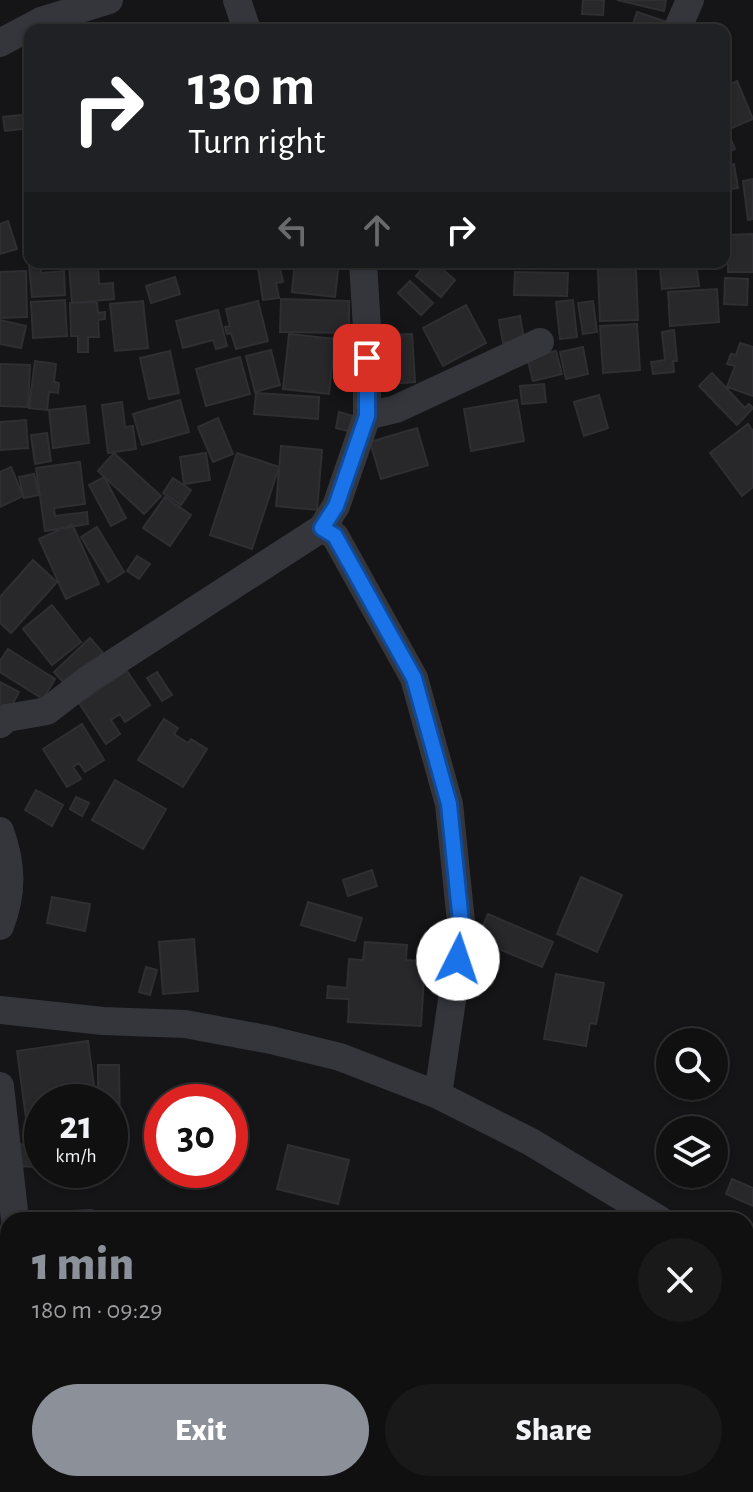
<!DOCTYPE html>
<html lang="en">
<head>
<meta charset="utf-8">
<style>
	:root { --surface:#101011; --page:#19191a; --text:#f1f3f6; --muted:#9c9d9f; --line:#303031; --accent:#8c9099 }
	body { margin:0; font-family:"Alegreya Sans",sans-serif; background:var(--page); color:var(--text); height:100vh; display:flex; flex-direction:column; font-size:30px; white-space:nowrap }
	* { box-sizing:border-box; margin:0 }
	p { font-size:26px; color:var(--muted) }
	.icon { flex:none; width:44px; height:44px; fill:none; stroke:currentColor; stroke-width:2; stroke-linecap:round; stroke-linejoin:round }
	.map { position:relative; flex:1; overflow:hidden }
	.sheet { position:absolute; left:0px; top:1212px; width:754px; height:280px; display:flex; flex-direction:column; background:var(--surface); border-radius:24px 24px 0 0; box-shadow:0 2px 6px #0004,0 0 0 2px var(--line) }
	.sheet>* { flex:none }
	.guide { position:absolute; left:24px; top:24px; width:706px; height:244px; border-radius:16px; box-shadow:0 2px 6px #0004,0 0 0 2px var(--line); background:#202124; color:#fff; overflow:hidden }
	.tools { position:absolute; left:656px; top:1028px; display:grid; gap:16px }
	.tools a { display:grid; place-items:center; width:72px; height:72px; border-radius:50%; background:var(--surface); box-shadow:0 2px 6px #0004,0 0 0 2px var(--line); font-size:40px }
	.speed { position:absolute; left:24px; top:1084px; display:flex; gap:16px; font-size:40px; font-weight:700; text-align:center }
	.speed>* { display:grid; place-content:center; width:104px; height:104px; border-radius:50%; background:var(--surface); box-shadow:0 2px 6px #0004,0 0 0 2px var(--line); line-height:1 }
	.speed small { font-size:20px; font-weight:400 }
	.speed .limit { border:12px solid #d22; background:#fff; color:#111 }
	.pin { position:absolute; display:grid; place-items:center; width:68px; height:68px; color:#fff; margin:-34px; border-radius:16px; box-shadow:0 4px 12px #0006 }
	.me { position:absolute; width:88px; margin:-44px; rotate:4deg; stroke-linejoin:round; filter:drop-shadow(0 0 6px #0008) }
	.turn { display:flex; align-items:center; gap:28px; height:168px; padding:0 32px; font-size:36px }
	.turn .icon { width:104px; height:104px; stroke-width:2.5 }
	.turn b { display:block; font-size:56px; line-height:68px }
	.lanes { display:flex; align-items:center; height:76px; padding:0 32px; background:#0003; justify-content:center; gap:40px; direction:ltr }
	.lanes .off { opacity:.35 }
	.round { display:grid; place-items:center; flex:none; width:84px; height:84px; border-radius:42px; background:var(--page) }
	.summary { display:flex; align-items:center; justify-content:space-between; height:136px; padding:0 32px }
	h1 { font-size:48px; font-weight:800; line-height:60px; color:var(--accent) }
	.action { display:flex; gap:16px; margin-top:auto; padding:16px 32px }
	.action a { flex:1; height:92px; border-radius:48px; background:var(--accent); color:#fff; font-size:32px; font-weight:800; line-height:92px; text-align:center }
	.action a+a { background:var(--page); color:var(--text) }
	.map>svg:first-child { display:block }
</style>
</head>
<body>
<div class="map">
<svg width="753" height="1492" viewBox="0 0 753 1492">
	<rect width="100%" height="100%" fill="#151517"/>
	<path fill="#28282b" stroke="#2f2e33" stroke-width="2" d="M 583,0 L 604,0 L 603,15 L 582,14 Z
		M 617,0 L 666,0 L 664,11 Z
		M 637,12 L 673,24 L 671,30 L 631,30 Z
		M 737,81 L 753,119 L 727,130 L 735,149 L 724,154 L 724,87 Z
		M 30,114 L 30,128 L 5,131 L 3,117 Z
		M 734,164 L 738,188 L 724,190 L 724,166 Z
		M 753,179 L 753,219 L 748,220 L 743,181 Z
		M 8,221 L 17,249 L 0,254 L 0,224 Z
		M 753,234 L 753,272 L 728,272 L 728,235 Z
		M 257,262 L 279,262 L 283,282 L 276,283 L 279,298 L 263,300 Z
		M 295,262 L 339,262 L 335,297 L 292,292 Z
		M 428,262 L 434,262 L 455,280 L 441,297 L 416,276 Z
		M 696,263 L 699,286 L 662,289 L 660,267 Z
		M 41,264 L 41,273 L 64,271 L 65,295 L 32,297 L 29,265 Z
		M 98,264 L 99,284 L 113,283 L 114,299 L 72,303 L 69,266 Z
		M 636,270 L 638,320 L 600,321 L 598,271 Z
		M 26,271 L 27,317 L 0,318 L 0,272 Z
		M 515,272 L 568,273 L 567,296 L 514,295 Z
		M 175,277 L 180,294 L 151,303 L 146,286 Z
		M 725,278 L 748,279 L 747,305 L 724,304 Z
		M 410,281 L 433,303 L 421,315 L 398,293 Z
		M 717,289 L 719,322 L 670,326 L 668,292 Z
		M 281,299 L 349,301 L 349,333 L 280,332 Z
		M 65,300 L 67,336 L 33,338 L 31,302 Z
		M 573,300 L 577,337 L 560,339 L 556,302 Z
		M 143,301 L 148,348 L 115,351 L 110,304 Z
		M 258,301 L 268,341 L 236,349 L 231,333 L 227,334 L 225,327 L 230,326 L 226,309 Z
		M 593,301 L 597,332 L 583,334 L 578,303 Z
		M 97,302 L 98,313 L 105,312 L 105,319 L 98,320 L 99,337 L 88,337 L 88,352 L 78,352 L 78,336 L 71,336 L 70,303 Z
		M 466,305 L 486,343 L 443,366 L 423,328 Z
		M 218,310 L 227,346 L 216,349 L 213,340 L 183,348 L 176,321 Z
		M 520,316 L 524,339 L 503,343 L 499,320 Z
		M 0,320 L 26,326 L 21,348 L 0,344 Z
		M 637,324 L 640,370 L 603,373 L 600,326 Z
		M 674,330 L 677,361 L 673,361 L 674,372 L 653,374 L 651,362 L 665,360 L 662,332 Z
		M 289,334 L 335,339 L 329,394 L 283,389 Z
		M 412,334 L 415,382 L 388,384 L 385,335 Z
		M 740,343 L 753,347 L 753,396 L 727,387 L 735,366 L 727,364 L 731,354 L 736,355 Z
		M 583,347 L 588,374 L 566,379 L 560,352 Z
		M 271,350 L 280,385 L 255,392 L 246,356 Z
		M 170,351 L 179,393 L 149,399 L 140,358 Z
		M 556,351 L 562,374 L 533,381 L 527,357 Z
		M 240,357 L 250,394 L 206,406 L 196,369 Z
		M 35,361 L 56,364 L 54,382 L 59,383 L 58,393 L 49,392 L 47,410 L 29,408 Z
		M 0,364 L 30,365 L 28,407 L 0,406 Z
		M 712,373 L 745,408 L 749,404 L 753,408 L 737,425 L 699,386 Z
		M 544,384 L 546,402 L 522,404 L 520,386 Z
		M 256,393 L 319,397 L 318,419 L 254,414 Z
		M 599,395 L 608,428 L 584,436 L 574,402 Z
		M 180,400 L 189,432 L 142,445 L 133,414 Z
		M 517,400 L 524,441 L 471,451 L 464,409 Z
		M 122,402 L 125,427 L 133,426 L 136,449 L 108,453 L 102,405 Z
		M 85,406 L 89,443 L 53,448 L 49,410 Z
		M 339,412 L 356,417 L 352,432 L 336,428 Z
		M 218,418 L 233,454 L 213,462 L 198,427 Z
		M 26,420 L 28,448 L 0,450 L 0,422 Z
		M 748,424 L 753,431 L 753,487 L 742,496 L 710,453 Z
		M 417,428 L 428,465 L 381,479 L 370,442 Z
		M 47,433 L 51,461 L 35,464 L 31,435 Z
		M 281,446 L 322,450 L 317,510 L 276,506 Z
		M 114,453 L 161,496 L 144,514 L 98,471 Z
		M 206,453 L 210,480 L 184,484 L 180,457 Z
		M 237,453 L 279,467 L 252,549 L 210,535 Z
		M 80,462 L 85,504 L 54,508 L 55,516 L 87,512 L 88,524 L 45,531 L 36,468 Z
		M 11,467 L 23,496 L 0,507 L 0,472 Z
		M 34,474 L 39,495 L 24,498 L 19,477 Z
		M 104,477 L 126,518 L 111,526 L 89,485 Z
		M 173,478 L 191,490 L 181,505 L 163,493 Z
		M 165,497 L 191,515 L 170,546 L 143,528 Z
		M 72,524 L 99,584 L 66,599 L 39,539 Z
		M 97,527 L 124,572 L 108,582 L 81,537 Z
		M 137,556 L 150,564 L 139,579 L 127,571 Z
		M 33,560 L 57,582 L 11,633 L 0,623 L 0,597 Z
		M 52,605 L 81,642 L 52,665 L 23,629 Z
		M 90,638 L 103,653 L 67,686 L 54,672 Z
		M 8,649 L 55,679 L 43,699 L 0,672 L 0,661 Z
		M 127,671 L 150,705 L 125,722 L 120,714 L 111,720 L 120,734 L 106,744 L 79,703 Z
		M 157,672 L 172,695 L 162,701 L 147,678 Z
		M 0,682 L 19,692 L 10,709 L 0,704 Z
		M 164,719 L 178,728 L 174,734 L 188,743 L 191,739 L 207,749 L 183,787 L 138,760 Z
		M 82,724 L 104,760 L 85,772 L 79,763 L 73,767 L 81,779 L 67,787 L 43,749 Z
		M 115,780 L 166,809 L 143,849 L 92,820 Z
		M 36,790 L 63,805 L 52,826 L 25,810 Z
		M 76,797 L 89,803 L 82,816 L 70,809 Z
		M 372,870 L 377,886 L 348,896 L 343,880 Z
		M 581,877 L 622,895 L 597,952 L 557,934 Z
		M 52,897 L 90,904 L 85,931 L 47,923 Z
		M 308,902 L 362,918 L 355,941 L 301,925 Z
		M 488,914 L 553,942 L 542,967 L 477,940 Z
		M 194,939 L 198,991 L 163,994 L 159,942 Z
		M 365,942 L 407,945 L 406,960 L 425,961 L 421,1026 L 348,1022 L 349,999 L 327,998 L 328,986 L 347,988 L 349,959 L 363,960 Z
		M 146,967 L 157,970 L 150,995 L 139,992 Z
		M 556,974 L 604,983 L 596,1024 L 590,1023 L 586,1046 L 544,1039 Z
		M 88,1041 L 95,1094 L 89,1095 L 90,1102 L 42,1102 L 42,1116 L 26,1118 L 17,1051 Z
		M 98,1065 L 119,1065 L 120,1124 L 110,1124 L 110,1102 L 98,1102 Z
		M 17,1144 L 40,1146 L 39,1167 L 16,1166 Z
		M 288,1145 L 349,1160 L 338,1204 L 277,1189 Z
		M 732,1179 L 753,1188 L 753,1206 L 726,1194 Z
		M 92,1210 L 93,1219 L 124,1218 L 124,1220 L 49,1220 L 48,1212 Z"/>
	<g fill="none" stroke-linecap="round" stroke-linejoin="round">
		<path stroke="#35363c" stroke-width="28" d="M 237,0 L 247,30
			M 677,30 L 690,0
			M 0,43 L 41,21 L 109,0
			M 367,416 L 396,409 L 540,342
			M 322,528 L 335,536 L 414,678 L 449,804 L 462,932 L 438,1095
			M 0,724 L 7,718 L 47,711 L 87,680 L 322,528 L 336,506 L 367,416 L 367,329 L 363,262
			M 0,831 C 12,864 13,893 0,926
			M 0,1010 L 103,1021 L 185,1024 L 271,1040 L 340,1057 L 438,1095 L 531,1142 L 660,1220
			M 0,1086 L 15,1220
			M 746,1272 L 753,1277
			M 746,1337 L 753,1325
			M 43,1492 L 44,1484
			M 657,1492 L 662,1484"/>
	</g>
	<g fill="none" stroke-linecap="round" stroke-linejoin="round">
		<g stroke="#114b97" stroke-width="20">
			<path id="route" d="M 367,358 L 367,416 L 336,506 L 322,528 L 335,536 L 414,678 L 449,804 L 462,932 L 458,959"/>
		</g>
		<use href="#route" stroke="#1a73e8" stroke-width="14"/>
	</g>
</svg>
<div class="tools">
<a><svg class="icon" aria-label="search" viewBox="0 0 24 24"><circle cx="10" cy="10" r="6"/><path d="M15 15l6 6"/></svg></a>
<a><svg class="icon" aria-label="layers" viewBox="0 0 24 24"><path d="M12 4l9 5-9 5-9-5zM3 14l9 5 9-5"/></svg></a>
</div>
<div class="speed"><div>21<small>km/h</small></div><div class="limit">30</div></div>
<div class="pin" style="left:367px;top:358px;background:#d93025"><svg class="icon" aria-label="arrive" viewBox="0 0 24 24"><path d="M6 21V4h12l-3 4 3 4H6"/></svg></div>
<svg class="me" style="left:458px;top:959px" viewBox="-20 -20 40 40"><circle r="19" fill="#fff"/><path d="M0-13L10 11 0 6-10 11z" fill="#1a73e8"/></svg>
<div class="guide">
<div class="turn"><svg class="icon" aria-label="right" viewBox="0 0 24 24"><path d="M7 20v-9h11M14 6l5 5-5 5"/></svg><div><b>130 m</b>Turn right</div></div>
<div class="lanes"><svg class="icon off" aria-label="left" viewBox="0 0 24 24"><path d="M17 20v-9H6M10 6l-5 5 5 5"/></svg><svg class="icon off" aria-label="ahead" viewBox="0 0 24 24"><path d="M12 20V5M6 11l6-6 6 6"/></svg><svg class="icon" aria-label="right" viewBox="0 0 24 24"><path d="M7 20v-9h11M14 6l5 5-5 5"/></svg></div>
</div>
<section class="sheet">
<div class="summary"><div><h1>1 min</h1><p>180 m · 09:29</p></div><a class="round"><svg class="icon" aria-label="close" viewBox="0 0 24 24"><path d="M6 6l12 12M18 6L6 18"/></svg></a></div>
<div class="action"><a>Exit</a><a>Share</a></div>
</section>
</div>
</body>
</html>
